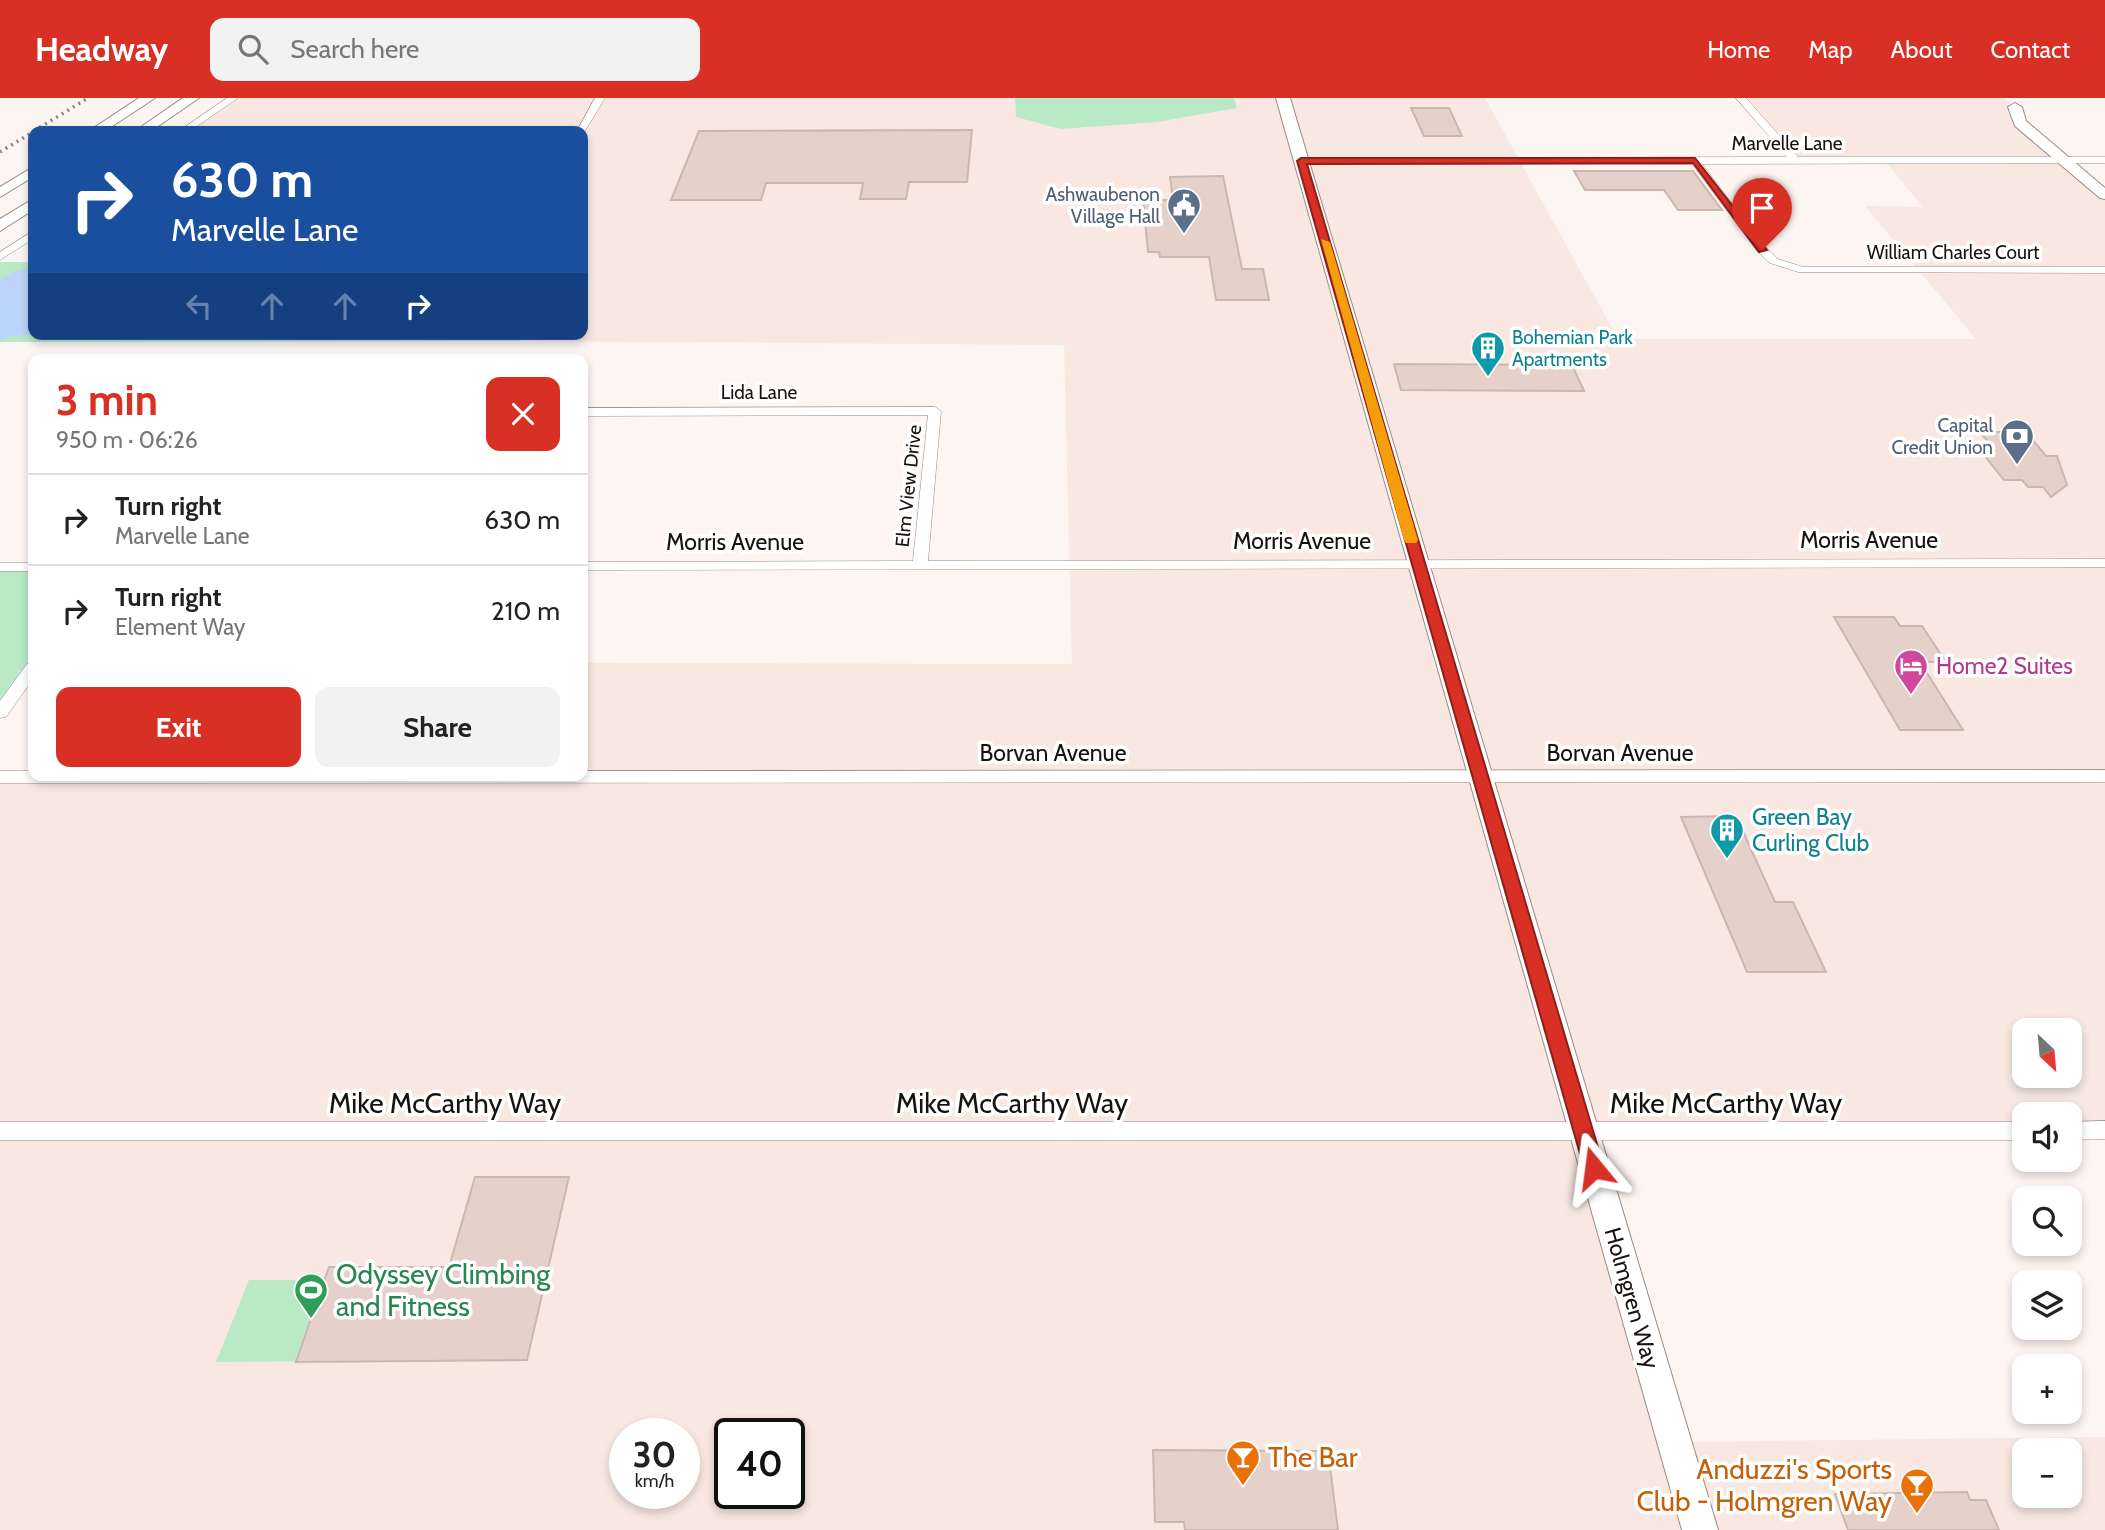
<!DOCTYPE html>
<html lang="en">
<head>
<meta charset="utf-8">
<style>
	:root { --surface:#fff; --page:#f2f2f2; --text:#222; --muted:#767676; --line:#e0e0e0; --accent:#d93025 }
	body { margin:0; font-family:Cabin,sans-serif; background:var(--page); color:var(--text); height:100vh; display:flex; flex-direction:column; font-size:26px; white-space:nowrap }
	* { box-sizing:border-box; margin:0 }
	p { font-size:23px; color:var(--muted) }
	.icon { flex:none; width:38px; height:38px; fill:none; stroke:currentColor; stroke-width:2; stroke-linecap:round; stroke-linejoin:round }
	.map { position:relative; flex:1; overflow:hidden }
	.panel { position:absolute; left:28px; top:256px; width:560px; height:427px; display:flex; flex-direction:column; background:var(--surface); border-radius:14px; box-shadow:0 4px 10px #0003 }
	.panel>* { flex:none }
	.top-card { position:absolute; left:28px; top:28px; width:560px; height:214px; border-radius:14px; box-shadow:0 4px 10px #0003; background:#1a4fa0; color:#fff; overflow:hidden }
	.needle { width:46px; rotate:154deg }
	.tools { position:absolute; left:2012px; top:920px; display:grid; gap:14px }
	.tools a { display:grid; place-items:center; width:70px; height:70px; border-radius:14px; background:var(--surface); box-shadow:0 4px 10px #0003; font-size:35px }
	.speed { position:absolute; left:609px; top:1320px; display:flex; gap:14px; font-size:35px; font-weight:700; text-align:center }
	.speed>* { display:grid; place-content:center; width:91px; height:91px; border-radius:50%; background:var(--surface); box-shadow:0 4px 10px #0003; line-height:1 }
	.speed small { font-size:18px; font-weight:400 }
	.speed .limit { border:4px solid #111; border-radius:10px; background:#fff; color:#111 }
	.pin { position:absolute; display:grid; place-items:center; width:60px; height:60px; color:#fff; margin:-72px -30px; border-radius:50% 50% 50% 0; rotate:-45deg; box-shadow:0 0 7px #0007 }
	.pin .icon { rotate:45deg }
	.me { position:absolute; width:77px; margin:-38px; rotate:344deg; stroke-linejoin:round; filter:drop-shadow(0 0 5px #0008) }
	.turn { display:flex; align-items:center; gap:24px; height:147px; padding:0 28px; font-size:32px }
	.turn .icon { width:91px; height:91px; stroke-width:2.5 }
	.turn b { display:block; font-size:49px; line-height:60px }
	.lanes { display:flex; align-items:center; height:66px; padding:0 28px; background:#0003; justify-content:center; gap:35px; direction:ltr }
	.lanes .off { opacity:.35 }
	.round { display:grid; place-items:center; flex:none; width:74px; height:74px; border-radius:14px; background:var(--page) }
	.overview { display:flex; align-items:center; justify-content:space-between; height:119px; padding:0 28px }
	h1 { font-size:42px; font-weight:700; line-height:52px; color:var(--accent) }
	.action { display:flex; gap:14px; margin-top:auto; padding:14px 28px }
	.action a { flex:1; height:80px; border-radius:14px; background:var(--accent); color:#fff; font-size:28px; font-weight:700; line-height:80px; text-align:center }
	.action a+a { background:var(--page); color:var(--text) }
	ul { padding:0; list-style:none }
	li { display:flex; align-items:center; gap:21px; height:91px; padding:0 28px; border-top:2px solid var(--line) }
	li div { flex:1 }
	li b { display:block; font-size:26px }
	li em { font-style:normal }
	header { display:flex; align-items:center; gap:42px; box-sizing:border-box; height:98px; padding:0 35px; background:var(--accent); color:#fff }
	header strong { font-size:33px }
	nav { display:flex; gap:38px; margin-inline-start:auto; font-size:24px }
	.search { width:490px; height:63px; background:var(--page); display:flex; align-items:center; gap:18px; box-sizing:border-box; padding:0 24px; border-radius:14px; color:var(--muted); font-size:26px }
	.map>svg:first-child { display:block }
</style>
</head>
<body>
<header>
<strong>Headway</strong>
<div class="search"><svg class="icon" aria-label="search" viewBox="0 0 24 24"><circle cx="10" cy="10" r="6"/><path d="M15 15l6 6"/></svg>Search here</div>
<nav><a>Home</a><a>Map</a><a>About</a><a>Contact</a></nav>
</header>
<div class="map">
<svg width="2105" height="1432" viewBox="0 0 2105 1432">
	<rect width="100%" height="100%" fill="#fdf5f2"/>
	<path fill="#f8e8e1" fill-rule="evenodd" d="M 233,0 L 1485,0 L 1618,241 L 1976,241 L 1865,108 L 1923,109 L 1884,62 L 2064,62 L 2105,97 L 2105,1032 L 2070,1033 L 2070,1017 L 2025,1017 L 2025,1033 L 1584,1033 L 1673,1344 L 2105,1339 L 2105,1432 L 0,1432 L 0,679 L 583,677 L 583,565 L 1072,566 L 1064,247 L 520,243 L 523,236 L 583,236 L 583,33 L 184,33 ZM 2025,933 L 2070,933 L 2070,978 L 2025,978 ZM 625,1335 L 684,1335 L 684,1395 L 625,1395 ZM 730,1335 L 789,1335 L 789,1395 L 730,1395 ZM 2025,1353 L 2070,1353 L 2070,1398 L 2025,1398 Z
		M 1741,0 L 2004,0 L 2015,9 L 2020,25 L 2059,58 L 1791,58 Z"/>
	<path fill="#bae9c6" d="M 1015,0 L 1234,0 L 1237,10 L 1157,24 L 1061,31 L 1016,19 Z
		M 0,164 L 33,164 L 33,236 L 523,236 L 520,243 L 0,244 Z
		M 0,469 L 33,469 L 33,570 L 0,616 Z
		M 249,1182 L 325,1182 L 376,1263 L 216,1264 Z"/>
	<path fill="#bdd4fa" d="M 33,169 L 33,236 L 132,236 C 90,253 38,227 0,242 L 0,182 L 13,174 Z"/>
	<path fill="#e5d1ca" stroke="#cab7af" stroke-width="2" d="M 1411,10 L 1449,10 L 1462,38 L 1424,38 Z
		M 972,32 L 967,84 L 909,84 L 906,101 L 860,101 L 863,85 L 766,85 L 761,102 L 671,102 L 699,33 Z
		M 1574,73 L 1693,73 L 1722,112 L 1678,112 L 1664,92 L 1585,92 Z
		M 1223,78 L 1242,171 L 1263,171 L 1269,202 L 1216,202 L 1209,159 L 1160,159 L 1159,154 L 1148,154 L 1143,102 L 1173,102 L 1170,79 Z
		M 1394,266 L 1572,267 L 1584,293 L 1401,292 Z
		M 1980,334 L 2026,334 L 2046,358 L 2057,358 L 2067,387 L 2051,399 L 2043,389 L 2028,389 L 2022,382 L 2004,382 L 1984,357 L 1992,357 L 1988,352 L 1995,352 Z
		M 1834,519 L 1894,519 L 1900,528 L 1922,528 L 1946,564 L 1920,564 L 1963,632 L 1900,632 Z
		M 1736,718 L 1775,804 L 1793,804 L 1826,874 L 1747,874 L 1681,719 Z
		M 475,1079 L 569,1079 L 527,1262 L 296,1264 L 329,1169 L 449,1169 Z
		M 1153,1352 L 1328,1353 L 1338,1432 L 1185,1432 L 1184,1424 L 1155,1424 Z
		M 1967,1394 L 1970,1402 L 1986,1402 L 1999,1432 L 1848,1432 L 1835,1396 Z"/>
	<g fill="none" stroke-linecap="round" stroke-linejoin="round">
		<g stroke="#9b8982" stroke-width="1">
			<path id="street" d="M 227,0 L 238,0 L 190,33 L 179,33 Z
				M 595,0 L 605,0 L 583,36 L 583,33 L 577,33 Z
				M 1736,0 L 1746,0 L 1798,59 L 2105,59 L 2105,65 L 1702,66 L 1766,150 L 1778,161 L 1803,169 L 2105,169 L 2105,175 L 1798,174 L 1770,165 L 1758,154 L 1692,66 L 1301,66 L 1296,63 L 1301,60 L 1787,59 Z
				M 33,133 L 33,141 L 0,162 L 0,154 Z
				M 935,309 L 941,313 L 928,463 L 2105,461 L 2105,469 L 583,472 L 583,464 L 913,463 L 928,317 L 583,318 L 583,310 Z
				M 0,465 L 33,465 L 33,473 L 0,473 Z
				M 33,565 L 33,581 L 6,619 L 0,620 L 0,603 L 27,566 Z
				M 2105,672 L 2105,684 L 0,685 L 0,673 L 33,673 L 33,677 L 583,677 L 583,673 Z
				M 2105,1023 L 2105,1041 L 2070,1042 L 2070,1024 Z
				M 0,1024 L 2025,1024 L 2025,1042 L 0,1042 Z"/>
		</g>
		<g stroke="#9b8982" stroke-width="2">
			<path id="secondary" d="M 139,0 L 155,0 L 105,33 L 89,33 Z
				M 183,0 L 199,0 L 151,33 L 135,33 Z
				M 1276,0 L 1290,0 L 1718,1432 L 1682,1432 Z
				M 2015,5 L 2022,9 L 2026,23 L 2105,90 L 2105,101 L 2100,100 L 2015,28 L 2008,9 Z
				M 33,69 L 33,79 L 0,99 L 0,89 Z
				M 33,101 L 33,112 L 0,133 L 0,121 Z"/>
		</g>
		<use href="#street" fill="#fff" fill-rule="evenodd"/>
		<use href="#secondary" fill="#fff" fill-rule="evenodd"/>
		<path stroke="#8b8481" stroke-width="3.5" stroke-dasharray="2 4.5" stroke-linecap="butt" d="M 34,33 L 88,0
			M 0,54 L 33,34"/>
	</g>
	<path fill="#d93025" stroke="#8d1f18" stroke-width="2" d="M 1301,60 L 1695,60 L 1767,152 L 1759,154 L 1693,65 L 1307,66 L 1604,1070 L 1601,1076 L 1594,1078 L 1587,1076 L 1584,1070 L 1297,63 Z"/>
	<path fill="#f59e0b" d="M 1321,141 L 1330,144 L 1418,442 L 1416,445 L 1406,445 L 1404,442 Z"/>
	<defs>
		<g id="civic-pin" transform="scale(1.75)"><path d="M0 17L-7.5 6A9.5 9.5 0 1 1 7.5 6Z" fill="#5c6f8a" stroke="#fff"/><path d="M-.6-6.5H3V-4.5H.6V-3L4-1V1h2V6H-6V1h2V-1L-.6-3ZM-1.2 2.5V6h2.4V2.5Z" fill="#fff"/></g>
		<g id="building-pin" transform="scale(1.75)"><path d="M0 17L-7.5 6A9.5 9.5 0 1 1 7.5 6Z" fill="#0f9aa8" stroke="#fff"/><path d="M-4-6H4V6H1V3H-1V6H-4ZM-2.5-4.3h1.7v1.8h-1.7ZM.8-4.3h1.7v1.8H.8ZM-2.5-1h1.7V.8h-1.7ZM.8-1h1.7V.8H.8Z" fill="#fff"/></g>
		<g id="bank-pin" transform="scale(1.75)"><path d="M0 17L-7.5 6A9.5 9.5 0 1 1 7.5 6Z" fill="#5c6f8a" stroke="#fff"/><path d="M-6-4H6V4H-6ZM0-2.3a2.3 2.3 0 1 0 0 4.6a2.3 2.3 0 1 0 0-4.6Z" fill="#fff"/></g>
		<g id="hotel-pin" transform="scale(1.75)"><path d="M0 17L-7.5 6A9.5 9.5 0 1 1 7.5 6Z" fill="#d1479c" stroke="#fff"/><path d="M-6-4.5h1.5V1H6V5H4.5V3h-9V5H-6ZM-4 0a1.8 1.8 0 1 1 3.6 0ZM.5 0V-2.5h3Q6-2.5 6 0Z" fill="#fff"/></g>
		<g id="stadium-pin" transform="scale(1.75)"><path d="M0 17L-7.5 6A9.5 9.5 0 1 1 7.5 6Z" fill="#2e9e5b" stroke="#fff"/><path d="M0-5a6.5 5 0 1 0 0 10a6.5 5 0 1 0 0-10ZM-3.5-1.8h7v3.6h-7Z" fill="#fff"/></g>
		<g id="bar-pin" transform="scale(1.75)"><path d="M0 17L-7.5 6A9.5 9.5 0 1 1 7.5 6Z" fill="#e8710a" stroke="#fff"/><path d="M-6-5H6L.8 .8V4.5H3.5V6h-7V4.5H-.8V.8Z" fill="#fff"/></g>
	</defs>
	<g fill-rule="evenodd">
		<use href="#civic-pin" x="1184" y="107"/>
		<use href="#building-pin" x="1488" y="250"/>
		<use href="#bank-pin" x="2017" y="338"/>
		<use href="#hotel-pin" x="1911" y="568"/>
		<use href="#building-pin" x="1727" y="732"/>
		<use href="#stadium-pin" x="311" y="1192"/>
		<use href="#bar-pin" x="1243" y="1359"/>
		<use href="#bar-pin" x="1917" y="1387"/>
	</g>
	<g text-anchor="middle" stroke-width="7" stroke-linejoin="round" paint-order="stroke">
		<g font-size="19" fill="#18120f" stroke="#fff">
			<text x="1787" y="52">Marvelle Lane</text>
			<text x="1953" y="161">William Charles Court</text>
			<text x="759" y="301">Lida Lane</text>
			<text transform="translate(908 388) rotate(-84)" y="7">Elm View Drive</text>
		</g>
		<g font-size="19" fill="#4e5e75" stroke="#fff" text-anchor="end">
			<text x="1160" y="103">Ashwaubenon<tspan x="1160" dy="22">Village Hall</tspan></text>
			<text x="1993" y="334">Capital<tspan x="1993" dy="22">Credit Union</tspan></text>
		</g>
		<g font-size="19" fill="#0d838f" stroke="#fff" text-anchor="start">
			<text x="1512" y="246">Bohemian Park<tspan x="1512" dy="22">Apartments</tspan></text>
		</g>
		<g font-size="23" fill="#18120f" stroke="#fff">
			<text x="1869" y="450">Morris Avenue</text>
			<text x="1302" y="451">Morris Avenue</text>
			<text x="735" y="452">Morris Avenue</text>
			<text x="1053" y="663">Borvan Avenue</text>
			<text x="1620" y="663">Borvan Avenue</text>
			<text transform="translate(1632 1200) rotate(74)" y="8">Holmgren Way</text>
		</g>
		<g font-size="23" fill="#b23c85" stroke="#fff" text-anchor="start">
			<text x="1936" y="576">Home2 Suites</text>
		</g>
		<g font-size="23" fill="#0d838f" stroke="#fff" text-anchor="start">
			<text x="1752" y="727">Green Bay<tspan x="1752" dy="26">Curling Club</tspan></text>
		</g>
		<g font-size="28" fill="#18120f" stroke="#fff">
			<text x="445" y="1015">Mike McCarthy Way</text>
			<text x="1012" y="1015">Mike McCarthy Way</text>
			<text x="1726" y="1015">Mike McCarthy Way</text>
		</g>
		<g font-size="28" fill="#27864d" stroke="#fff" text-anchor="start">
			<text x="336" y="1186">Odyssey Climbing<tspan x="336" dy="32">and Fitness</tspan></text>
		</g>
		<g font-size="28" fill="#c56008" stroke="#fff" text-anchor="start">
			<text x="1268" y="1369">The Bar</text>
			<text x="1892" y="1381" text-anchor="end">Anduzzi's Sports<tspan x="1892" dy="32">Club - Holmgren Way</tspan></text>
		</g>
	</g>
</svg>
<div class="tools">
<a><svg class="needle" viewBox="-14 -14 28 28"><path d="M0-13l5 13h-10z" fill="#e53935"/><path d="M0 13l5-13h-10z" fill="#767676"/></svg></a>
<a><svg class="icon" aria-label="sound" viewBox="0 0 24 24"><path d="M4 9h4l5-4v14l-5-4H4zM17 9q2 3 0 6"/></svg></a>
<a><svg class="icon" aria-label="search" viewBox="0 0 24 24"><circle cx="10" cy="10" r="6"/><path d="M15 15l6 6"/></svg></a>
<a><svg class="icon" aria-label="layers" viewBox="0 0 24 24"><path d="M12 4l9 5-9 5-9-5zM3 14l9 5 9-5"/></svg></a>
<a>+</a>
<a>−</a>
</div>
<div class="speed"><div>30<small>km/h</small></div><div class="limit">40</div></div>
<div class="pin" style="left:1762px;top:152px;background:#d93025"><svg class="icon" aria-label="arrive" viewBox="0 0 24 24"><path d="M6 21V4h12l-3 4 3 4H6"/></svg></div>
<svg class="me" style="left:1594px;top:1070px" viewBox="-20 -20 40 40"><path d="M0-17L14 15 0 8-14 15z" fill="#d93025" stroke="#fff" stroke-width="4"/></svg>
<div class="top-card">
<div class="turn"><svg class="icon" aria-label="right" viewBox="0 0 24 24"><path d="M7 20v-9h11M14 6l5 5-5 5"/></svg><div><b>630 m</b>Marvelle Lane</div></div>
<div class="lanes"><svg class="icon off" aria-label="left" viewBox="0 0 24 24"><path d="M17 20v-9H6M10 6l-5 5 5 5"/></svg><svg class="icon off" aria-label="ahead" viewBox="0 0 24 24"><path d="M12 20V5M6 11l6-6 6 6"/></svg><svg class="icon off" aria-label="ahead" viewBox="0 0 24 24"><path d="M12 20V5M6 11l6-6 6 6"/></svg><svg class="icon" aria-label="right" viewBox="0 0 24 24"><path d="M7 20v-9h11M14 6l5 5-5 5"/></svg></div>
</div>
<section class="panel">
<div class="overview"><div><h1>3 min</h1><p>950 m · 06:26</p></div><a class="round" style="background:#d93025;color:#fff"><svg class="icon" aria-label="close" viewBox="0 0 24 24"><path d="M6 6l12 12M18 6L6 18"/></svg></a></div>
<ul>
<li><svg class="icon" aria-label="right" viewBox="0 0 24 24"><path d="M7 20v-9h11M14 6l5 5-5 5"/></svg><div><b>Turn right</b><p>Marvelle Lane</p></div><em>630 m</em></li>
<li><svg class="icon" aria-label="right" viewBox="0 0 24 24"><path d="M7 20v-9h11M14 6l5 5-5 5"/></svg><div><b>Turn right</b><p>Element Way</p></div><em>210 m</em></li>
</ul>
<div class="action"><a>Exit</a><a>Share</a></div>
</section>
</div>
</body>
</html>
